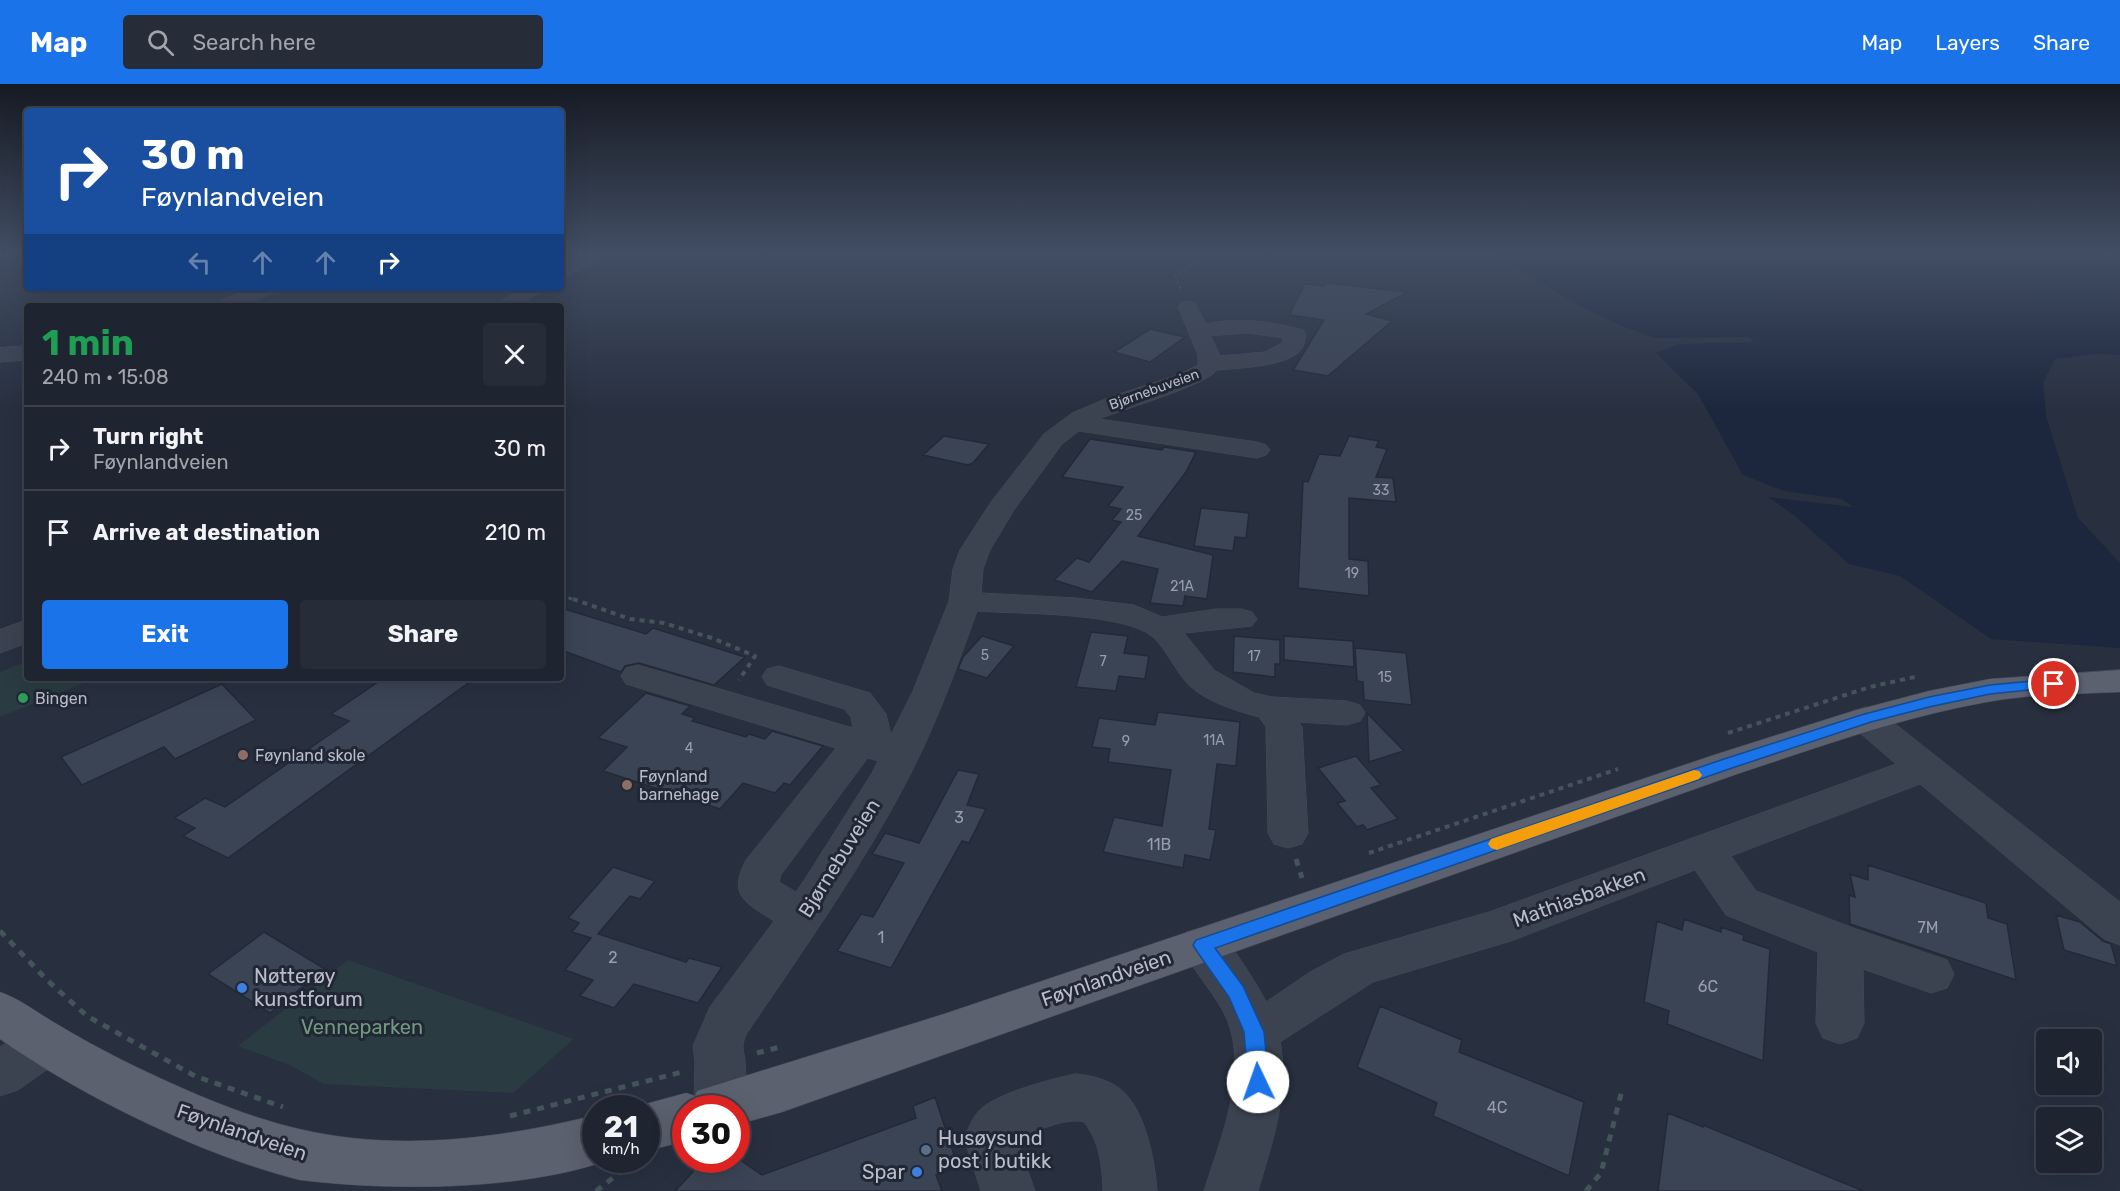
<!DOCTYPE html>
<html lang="en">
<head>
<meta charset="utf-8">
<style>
	:root { --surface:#1e2430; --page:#262c38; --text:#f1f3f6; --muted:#a1a4ab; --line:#3c414c; --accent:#1a73e8 }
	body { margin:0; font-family:Rubik,sans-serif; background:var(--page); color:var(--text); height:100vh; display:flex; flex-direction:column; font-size:22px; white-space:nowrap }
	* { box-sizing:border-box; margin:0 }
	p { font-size:20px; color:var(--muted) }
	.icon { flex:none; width:33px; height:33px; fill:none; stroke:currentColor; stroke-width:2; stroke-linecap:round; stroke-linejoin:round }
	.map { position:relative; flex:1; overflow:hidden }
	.panel { position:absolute; left:24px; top:219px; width:540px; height:378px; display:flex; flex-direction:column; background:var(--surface); border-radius:6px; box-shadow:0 6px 24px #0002,0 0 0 2px var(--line) }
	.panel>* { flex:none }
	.guide { position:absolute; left:24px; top:24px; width:540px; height:183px; border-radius:6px; box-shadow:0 6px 24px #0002,0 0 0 2px var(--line); background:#1a4fa0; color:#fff; overflow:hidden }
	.controls { position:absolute; left:2036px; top:945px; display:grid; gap:12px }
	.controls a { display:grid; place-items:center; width:66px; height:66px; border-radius:6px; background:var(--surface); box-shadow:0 6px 24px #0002,0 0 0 2px var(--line); font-size:30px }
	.speed { position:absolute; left:582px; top:1011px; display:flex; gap:12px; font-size:30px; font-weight:700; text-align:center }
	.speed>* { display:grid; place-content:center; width:78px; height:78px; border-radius:50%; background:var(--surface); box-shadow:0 6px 24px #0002,0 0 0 2px var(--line); line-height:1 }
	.speed small { font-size:15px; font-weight:400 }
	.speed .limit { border:9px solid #d22; background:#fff; color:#111 }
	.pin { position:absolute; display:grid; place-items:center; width:51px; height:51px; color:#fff; margin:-26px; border:3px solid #fff; border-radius:50%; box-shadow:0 2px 6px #0007 }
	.me { position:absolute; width:66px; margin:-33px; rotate:357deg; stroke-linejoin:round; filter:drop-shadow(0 0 4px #0008) }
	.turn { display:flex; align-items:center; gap:21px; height:126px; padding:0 18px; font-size:27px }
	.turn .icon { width:78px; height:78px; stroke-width:2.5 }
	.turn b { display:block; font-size:42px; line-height:51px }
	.lanes { display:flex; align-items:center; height:57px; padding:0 18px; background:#0003; justify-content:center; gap:30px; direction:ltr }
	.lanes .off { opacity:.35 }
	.round { display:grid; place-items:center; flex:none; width:63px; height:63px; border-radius:6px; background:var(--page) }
	.summary { display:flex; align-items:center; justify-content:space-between; height:102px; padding:0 18px }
	h1 { font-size:36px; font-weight:700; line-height:45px; color:#1e9e55 }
	.cta { display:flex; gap:12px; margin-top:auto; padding:12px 18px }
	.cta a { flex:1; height:69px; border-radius:6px; background:var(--accent); color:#fff; font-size:24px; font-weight:700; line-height:69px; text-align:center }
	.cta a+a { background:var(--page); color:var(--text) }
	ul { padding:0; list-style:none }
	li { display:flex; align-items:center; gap:18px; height:84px; padding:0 18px; border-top:2px solid var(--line) }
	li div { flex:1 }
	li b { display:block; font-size:22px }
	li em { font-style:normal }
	header { display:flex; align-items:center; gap:36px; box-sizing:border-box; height:84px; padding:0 30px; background:var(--accent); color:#fff }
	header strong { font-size:28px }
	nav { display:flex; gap:33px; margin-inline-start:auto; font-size:21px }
	.search { width:420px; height:54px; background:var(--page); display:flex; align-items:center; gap:15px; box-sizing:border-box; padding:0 21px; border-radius:6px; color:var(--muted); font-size:22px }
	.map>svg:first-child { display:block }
</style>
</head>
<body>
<header>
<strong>Map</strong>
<div class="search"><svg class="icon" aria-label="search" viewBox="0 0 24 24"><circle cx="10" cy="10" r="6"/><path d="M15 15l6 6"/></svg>Search here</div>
<nav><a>Map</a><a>Layers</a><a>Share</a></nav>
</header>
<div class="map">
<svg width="2120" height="1107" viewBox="0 0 2120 1107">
	<rect width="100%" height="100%" fill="#283040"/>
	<path fill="#2a3c41" d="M 27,577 L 27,594 L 91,596 L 0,633 L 0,588 Z
		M 348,876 L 573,955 L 513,1009 L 324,1000 L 290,981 L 238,962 Z"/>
	<path fill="#1c263d" d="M 1494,170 L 2120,170 L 2120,271 L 2097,270 L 2055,275 L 2043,299 L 2046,332 L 2078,434 L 2120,479 L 2120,564 L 1991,555 L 1900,492 L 1849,480 L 1794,431 L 1768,413 L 1853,423 L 1842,415 L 1784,407 L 1743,391 L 1698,310 L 1656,269 L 1680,260 L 1755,258 L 1748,253 L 1655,254 L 1622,242 L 1580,222 Z"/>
	<path fill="#3b4455" stroke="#232937" stroke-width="1.5" d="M 1326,199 L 1408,208 L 1366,230 L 1392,237 L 1328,292 L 1293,286 L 1324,236 L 1290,231 L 1292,225 L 1305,200 L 1325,202 Z
		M 1150,245 L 1185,253 L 1150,278 L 1114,268 Z
		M 944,352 L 989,360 L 973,379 L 968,381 L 923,371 Z
		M 1349,352 L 1379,357 L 1376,363 L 1387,365 L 1376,393 L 1393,394 L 1396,418 L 1349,414 L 1349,475 L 1368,477 L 1369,512 L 1298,504 L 1303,397 L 1308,398 L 1319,370 L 1340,372 Z
		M 1090,355 L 1162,366 L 1164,363 L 1196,368 L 1186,388 L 1138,452 L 1213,471 L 1207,515 L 1185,512 L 1183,522 L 1150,519 L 1158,485 L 1122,477 L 1092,508 L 1054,496 L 1077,474 L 1089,478 L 1121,438 L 1112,436 L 1121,425 L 1108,422 L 1123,403 L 1062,393 Z
		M 1201,424 L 1249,429 L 1246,454 L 1235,453 L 1233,467 L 1194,462 Z
		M 561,524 L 646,550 L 653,544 L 745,573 L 714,601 L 639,579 L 625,582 L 621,588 L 561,566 Z
		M 1091,548 L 1128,552 L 1124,569 L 1149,572 L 1145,595 L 1119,592 L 1116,607 L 1076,603 Z
		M 982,552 L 1014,562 L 987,594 L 958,585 L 963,573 Z
		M 1234,552 L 1280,556 L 1280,580 L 1275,580 L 1275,593 L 1233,588 Z
		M 1284,552 L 1353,557 L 1354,583 L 1284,576 Z
		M 1355,564 L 1406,569 L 1412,621 L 1364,616 L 1363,598 L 1357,597 Z
		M 384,594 L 475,594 L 228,774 L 183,752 L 195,744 L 174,734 L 205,714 L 225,723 L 349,637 L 331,630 Z
		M 222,600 L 256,636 L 175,675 L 164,663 L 82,701 L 61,673 Z
		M 646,609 L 690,622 L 682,630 L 695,634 L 692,637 L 746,653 L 749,650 L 765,655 L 772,647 L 823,662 L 790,701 L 784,699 L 775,709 L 743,699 L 720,725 L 603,687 L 627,663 L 598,654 Z
		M 1158,628 L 1240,638 L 1236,682 L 1217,680 L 1209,745 L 1216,746 L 1210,776 L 1185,771 L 1183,784 L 1103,768 L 1114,733 L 1162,742 L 1171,686 L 1108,678 L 1110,665 L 1092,663 L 1099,634 L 1155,641 Z
		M 1367,629 L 1404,667 L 1369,678 Z
		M 1356,672 L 1381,701 L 1371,704 L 1398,735 L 1367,746 L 1363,741 L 1357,743 L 1337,719 L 1345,717 L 1318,684 Z
		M 958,686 L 979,690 L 967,721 L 986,725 L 969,759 L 962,757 L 891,884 L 837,867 L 861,830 L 873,833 L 904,779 L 872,770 L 885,749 L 919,759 Z
		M 1868,781 L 1986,819 L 1988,834 L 2007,840 L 2016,896 L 1850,840 L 1849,811 L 1855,813 L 1850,790 L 1868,796 Z
		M 613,783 L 655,797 L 640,815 L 630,812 L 598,850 L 686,878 L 689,874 L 722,883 L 698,919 L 634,900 L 614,924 L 580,912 L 593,896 L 565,886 L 591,854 L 572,848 L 579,839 L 568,834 Z
		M 2056,831 L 2080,838 L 2103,857 L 2111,860 L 2117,882 L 2064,866 Z
		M 1684,835 L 1721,848 L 1721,843 L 1744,851 L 1743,856 L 1770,865 L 1763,977 L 1667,940 L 1669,927 L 1644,918 L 1657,837 L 1682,846 Z
		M 264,848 L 325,885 L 270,929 L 208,890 Z
		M 1380,922 L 1462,956 L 1459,968 L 1584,1018 L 1569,1092 L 1433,1032 L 1437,1019 L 1357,983 Z
		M 935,1013 L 958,1083 L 936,1091 L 942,1107 L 675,1107 L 704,1076 L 740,1076 L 762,1091 L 916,1034 L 913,1022 Z
		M 1668,1029 L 1703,1043 L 1703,1041 L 1863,1107 L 1658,1107 Z"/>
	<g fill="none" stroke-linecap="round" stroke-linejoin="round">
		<g stroke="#464b59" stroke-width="1">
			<path id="minor" d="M 582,170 L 606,170 L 604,174 L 561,195 L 561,181 Z
				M 251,204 L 279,204 L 276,208 L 242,222 L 214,222 L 217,218 Z
				M 522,204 L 546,204 L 520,222 L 496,222 L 499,218 Z
				M 1188,217 L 1195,219 L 1206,240 C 1238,233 1272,237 1303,246 L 1306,251 C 1305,255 1304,261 1302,264 C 1291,283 1237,284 1217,286 C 1207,301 1121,326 1099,335 L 1257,358 L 1266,361 L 1270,366 L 1266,371 L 1257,374 L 1079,347 L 1062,360 L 1014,426 L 990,466 L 983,485 L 981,509 L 1076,514 L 1134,521 L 1162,533 L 1216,525 L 1241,525 L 1252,528 L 1257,535 L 1252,542 L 1184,549 L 1214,586 L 1254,609 L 1272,613 L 1347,617 L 1360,621 L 1365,629 L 1360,637 L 1347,641 L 1299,638 L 1302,643 L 1308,749 L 1302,760 L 1288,764 L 1274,760 L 1268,749 L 1266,643 L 1259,633 C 1237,627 1206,618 1189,601 C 1175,587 1167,566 1153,553 C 1124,528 1018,530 977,527 C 957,583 937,638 910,691 C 863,782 804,865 747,949 C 741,962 743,963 745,977 C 747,998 746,1020 737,1040 L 736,1024 L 694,1024 L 695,977 L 693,962 L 710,923 L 774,837 C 746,819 727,812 746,776 L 836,664 L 626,600 L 621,592 L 626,584 L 638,581 L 853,644 L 851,633 L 844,625 L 767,601 L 762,593 L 767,585 L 779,582 L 870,609 L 886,630 L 891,651 L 913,607 L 949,517 L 953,485 L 960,466 L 991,418 L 1044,350 L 1072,329 L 1110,313 L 1181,290 L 1198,281 L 1198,271 L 1178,223 L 1181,219 ZM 1248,249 L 1283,254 L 1282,259 L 1265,268 L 1220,272 L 1211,252 ZM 868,674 L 878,677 L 872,689 L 805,795 L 796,808 L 779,798 L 781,791 Z
				M 27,262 L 27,276 L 0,278 L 0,264 Z
				M 27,536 L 27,559 L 0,569 L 0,546 Z
				M 1866,623 L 1879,627 L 2120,818 L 2120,861 L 2104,855 L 1920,700 L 1731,772 L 1756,807 L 1856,845 L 1947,876 L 1954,890 L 1947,904 L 1931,909 L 1863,885 L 1864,939 L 1857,954 L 1840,960 L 1823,954 L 1816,939 L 1818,868 L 1726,831 L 1695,786 L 1511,857 L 1373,898 L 1280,958 C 1290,1008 1272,1059 1258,1107 L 1204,1107 C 1221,1053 1252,982 1223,927 C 1210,904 1192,885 1180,861 L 1186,848 C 1197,845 1207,841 1218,848 C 1230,857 1259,903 1266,918 L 1310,888 L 1344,870 L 1489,828 L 1896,680 L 1853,643 L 1848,635 L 1853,627 Z
				M 45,939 L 62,945 L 69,960 L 62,975 L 18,1006 L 0,1012 L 0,963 L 28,945 Z
				M 1075,990 C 1090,991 1106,995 1119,1004 C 1145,1023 1155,1077 1157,1107 L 1103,1107 C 1102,1082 1100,1058 1084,1038 C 1066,1033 1032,1047 1018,1059 L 1035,1107 L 981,1107 L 964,1054 C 969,1044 972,1033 981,1025 C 998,1009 1051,995 1075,990 Z"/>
		</g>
		<g stroke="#464b59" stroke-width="1">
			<path id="major" d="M 2120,586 L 2120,608 C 2076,610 2031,610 1987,618 C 1902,633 1822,662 1740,689 L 782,1028 L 736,1041 L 736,1024 L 686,1024 L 686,1057 L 646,1067 L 646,1024 L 631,1024 L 686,1009 L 695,1012 L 697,1007 L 944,930 L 1714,671 L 1853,627 L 1929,607 L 1990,595 Z
				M 0,908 C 20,915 36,928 55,939 C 78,953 102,966 126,978 C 182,1005 239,1031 299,1045 C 397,1068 499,1055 596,1031 L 596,1076 L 609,1076 C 522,1107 391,1107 300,1096 C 203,1072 81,1012 0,955 Z"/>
		</g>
		<path stroke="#445559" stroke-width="2" stroke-dasharray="3 3" stroke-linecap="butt" d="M 2107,173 L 2108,170
			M 1181,205 L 1175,192 L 1209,170"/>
		<path stroke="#445559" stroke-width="3" stroke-dasharray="4 4" stroke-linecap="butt" d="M 561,511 L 577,517"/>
		<path stroke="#445559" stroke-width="4" stroke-dasharray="5 5" stroke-linecap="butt" d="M 573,515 L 630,535 L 664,539 L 712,554 L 755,572 L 739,596
			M 1728,649 L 1870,603 L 1919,592
			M 1369,769 L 1618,685"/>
		<path stroke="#445559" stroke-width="5" stroke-dasharray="7 7" stroke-linecap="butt" d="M 1296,775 L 1302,794
			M 0,847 L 48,897 L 87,932 L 195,992 L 283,1023
			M 757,969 L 784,962
			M 510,1032 L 682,988
			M 596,1107 L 636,1076
			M 1586,1107 L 1601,1089 L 1622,1006"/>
		<use href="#minor" fill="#3c4350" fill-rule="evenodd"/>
		<use href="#major" fill="#5b616f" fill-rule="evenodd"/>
	</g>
	<linearGradient id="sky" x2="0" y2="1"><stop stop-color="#161a23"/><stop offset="0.52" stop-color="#424e64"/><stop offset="1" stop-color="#424e64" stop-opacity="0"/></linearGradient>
	<rect width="2120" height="325" fill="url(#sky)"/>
	<path fill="#1a73e8" stroke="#114b97" stroke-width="1.5" d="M 2054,595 L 2061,600 L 2059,603 L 1990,610 L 1929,623 L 1871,638 L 1732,684 L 1215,864 L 1243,902 L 1264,948 L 1269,998 L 1265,1004 L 1258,1007 L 1251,1004 L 1248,998 L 1244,948 L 1229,913 L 1196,866 L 1193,861 L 1196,856 L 1721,676 L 1861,631 L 1929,613 L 1990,601 Z"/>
	<path fill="#f59e0b" d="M 1694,686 L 1699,687 L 1702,691 L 1699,695 L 1497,766 L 1491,764 L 1488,760 L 1491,755 Z"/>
	<circle fill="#2e9e5b" stroke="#212735" stroke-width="2" cx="23" cy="614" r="6"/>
	<g fill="#8d6e63" stroke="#212735" stroke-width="2">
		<circle cx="243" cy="671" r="6"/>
		<circle cx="627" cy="701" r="6"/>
	</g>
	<g fill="#3f7fe0" stroke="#212735" stroke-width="2">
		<circle cx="242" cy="904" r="6"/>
		<circle cx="917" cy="1088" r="6"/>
	</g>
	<circle fill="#5c6f8a" stroke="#212735" stroke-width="2" cx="926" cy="1066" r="6"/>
	<g text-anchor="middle" stroke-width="6" stroke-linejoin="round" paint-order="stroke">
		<g font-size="14" fill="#b9beca" stroke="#212735">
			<text transform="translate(1154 305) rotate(-20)" y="5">Bjørnebuveien</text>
		</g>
		<g font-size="14" fill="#989eab">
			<text x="1381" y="411">33</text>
			<text x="1134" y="436">25</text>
			<text x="1352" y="494">19</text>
			<text x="1182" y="507">21A</text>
			<text x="985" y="576">5</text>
			<text x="1254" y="577">17</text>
			<text x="1103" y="582">7</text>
			<text x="1385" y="598">15</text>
			<text x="1214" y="661">11A</text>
			<text x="1126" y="662">9</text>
			<text x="689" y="669">4</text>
		</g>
		<g font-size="16" fill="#b9beca" stroke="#212735" text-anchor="start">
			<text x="35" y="620">Bingen</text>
			<text x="255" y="677">Føynland skole</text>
			<text x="639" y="698">Føynland<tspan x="639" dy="18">barnehage</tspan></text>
		</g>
		<g font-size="16" fill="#989eab">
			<text x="959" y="739">3</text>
			<text x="1159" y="766">11B</text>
			<text x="1928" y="849">7M</text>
			<text x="881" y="859">1</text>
			<text x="613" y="879">2</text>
			<text x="1708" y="908">6C</text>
			<text x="1497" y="1029">4C</text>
		</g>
		<g font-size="20" fill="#b9beca" stroke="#212735">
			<text transform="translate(839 774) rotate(-58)" y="7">Bjørnebuveien</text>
			<text transform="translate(1579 813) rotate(-20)" y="7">Mathiasbakken</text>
			<text transform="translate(1106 894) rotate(-19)" y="7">Føynlandveien</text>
			<text transform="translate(242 1048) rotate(19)" y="7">Føynlandveien</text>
		</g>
		<g font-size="20" fill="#b9beca" stroke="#212735" text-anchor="start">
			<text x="254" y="899">Nøtterøy<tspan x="254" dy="23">kunstforum</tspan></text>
			<text x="938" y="1061">Husøysund<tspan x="938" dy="23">post i butikk</tspan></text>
			<text x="905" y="1095" text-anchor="end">Spar</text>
		</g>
		<g font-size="20" fill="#72997f" stroke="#212735">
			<text x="362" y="950">Venneparken</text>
		</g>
	</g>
</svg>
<div class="controls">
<a><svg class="icon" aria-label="sound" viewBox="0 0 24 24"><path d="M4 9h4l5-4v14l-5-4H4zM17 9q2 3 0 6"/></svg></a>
<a><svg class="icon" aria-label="layers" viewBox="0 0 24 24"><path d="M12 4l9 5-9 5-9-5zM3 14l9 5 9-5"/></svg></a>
</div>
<div class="speed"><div>21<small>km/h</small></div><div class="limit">30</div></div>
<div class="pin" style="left:2054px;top:600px;background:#d93025"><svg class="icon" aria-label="arrive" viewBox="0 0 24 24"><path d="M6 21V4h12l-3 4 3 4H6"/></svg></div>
<svg class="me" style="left:1258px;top:998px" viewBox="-20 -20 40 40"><circle r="19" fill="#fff"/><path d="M0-13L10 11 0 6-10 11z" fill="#1a73e8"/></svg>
<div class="guide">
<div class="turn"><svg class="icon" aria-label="right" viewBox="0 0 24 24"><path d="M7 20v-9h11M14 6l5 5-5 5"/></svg><div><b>30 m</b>Føynlandveien</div></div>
<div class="lanes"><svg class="icon off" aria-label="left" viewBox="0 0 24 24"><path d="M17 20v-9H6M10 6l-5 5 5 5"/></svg><svg class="icon off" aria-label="ahead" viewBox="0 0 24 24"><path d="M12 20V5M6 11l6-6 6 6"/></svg><svg class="icon off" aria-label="ahead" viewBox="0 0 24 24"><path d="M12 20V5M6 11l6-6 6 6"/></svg><svg class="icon" aria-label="right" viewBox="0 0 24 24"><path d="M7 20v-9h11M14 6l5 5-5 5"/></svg></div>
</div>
<section class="panel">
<div class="summary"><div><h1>1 min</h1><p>240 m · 15:08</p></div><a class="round"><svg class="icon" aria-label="close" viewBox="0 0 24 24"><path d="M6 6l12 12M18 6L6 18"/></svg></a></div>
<ul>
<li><svg class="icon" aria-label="right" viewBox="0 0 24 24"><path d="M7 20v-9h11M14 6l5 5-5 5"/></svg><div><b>Turn right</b><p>Føynlandveien</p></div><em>30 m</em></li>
<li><svg class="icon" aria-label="arrive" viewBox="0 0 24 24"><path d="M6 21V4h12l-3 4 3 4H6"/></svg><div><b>Arrive at destination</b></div><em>210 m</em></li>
</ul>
<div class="cta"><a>Exit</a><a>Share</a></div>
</section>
</div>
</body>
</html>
